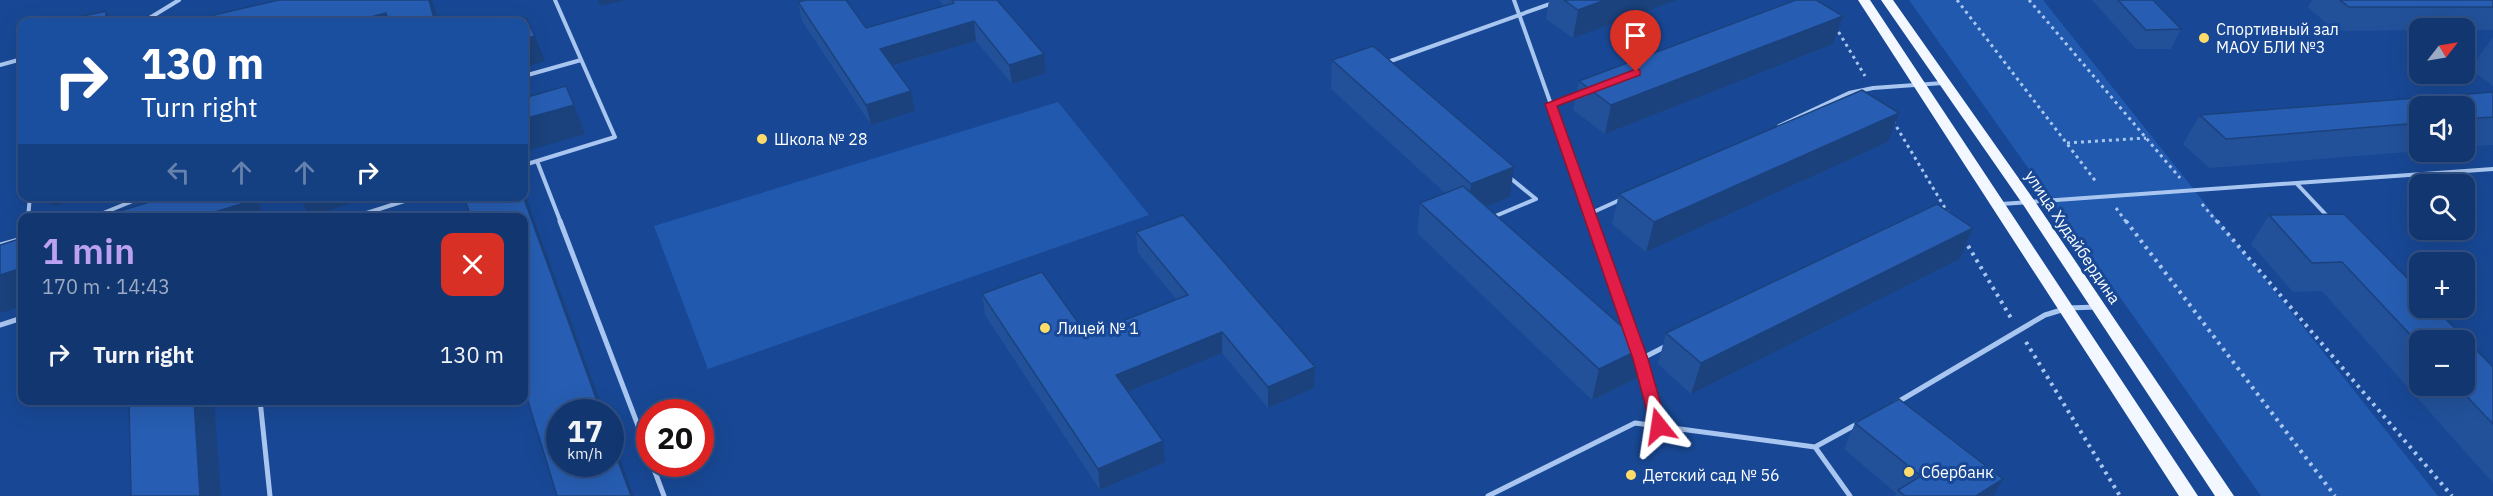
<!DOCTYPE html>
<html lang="en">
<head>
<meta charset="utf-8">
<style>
	:root { --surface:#123670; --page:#1f4178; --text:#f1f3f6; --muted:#9cabc3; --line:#315083; --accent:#bca0f2 }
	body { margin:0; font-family:"IBM Plex Sans",sans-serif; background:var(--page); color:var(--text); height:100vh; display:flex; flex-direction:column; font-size:22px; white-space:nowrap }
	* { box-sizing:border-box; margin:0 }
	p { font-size:20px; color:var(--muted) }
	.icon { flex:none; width:33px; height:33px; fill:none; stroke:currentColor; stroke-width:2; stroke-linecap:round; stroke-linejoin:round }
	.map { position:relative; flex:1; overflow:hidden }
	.panel { position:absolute; left:18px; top:213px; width:510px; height:192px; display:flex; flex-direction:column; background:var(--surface); border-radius:12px; box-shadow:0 6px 24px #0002,0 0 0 2px var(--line) }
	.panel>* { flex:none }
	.hud { position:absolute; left:18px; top:18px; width:510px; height:183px; border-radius:12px; box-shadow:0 6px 24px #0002,0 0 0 2px var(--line); background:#1a4fa0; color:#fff; overflow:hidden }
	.needle { width:39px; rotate:59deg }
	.controls { position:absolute; left:2409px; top:18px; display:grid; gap:12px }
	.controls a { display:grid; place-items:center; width:66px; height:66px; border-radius:12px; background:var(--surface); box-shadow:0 6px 24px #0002,0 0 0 2px var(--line); font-size:30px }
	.speed { position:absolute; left:546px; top:399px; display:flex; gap:12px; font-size:30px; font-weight:700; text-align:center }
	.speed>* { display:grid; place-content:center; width:78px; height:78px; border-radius:50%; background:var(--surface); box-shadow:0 6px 24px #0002,0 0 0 2px var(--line); line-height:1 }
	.speed small { font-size:15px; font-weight:400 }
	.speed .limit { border:9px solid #d22; background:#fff; color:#111 }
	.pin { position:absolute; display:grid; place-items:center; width:51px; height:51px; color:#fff; margin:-62px -26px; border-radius:50% 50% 50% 0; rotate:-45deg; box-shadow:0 0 6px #0007 }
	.pin .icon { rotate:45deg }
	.me { position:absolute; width:66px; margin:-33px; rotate:345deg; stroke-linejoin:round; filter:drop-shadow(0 0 4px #0008) }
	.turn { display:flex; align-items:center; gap:21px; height:126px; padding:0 24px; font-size:27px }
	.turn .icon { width:78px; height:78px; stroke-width:2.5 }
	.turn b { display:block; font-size:42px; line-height:51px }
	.lanes { display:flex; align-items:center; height:57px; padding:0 24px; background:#0003; justify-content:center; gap:30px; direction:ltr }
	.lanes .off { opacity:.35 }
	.round { display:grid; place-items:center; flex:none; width:63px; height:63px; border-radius:12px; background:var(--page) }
	.head { display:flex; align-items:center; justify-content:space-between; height:102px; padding:0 24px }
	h1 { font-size:36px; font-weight:600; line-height:45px; color:var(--accent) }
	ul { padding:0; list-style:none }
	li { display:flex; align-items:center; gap:18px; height:78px; padding:0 24px }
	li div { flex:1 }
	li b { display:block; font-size:22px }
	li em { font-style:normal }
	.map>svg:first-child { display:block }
</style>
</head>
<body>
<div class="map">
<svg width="2493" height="496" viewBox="0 0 2493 496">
	<rect width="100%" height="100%" fill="#184895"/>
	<path fill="#2159ae" d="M 1909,0 L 2043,0 L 2438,496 L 2261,496 Z
		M 1058,102 L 1149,215 L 708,369 L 654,226 Z"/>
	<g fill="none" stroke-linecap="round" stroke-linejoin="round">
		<path stroke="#a9c6f0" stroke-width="3" stroke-dasharray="3 4" stroke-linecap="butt" d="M 1957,0 L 2097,183
			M 2029,0 L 2180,178
			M 1835,26 L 1865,76
			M 1893,121 L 1948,213
			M 2067,143 L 2146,138
			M 2202,204 L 2218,223
			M 2116,208 L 2127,223"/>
		<path stroke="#a9c6f0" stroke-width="4" stroke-dasharray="3 5" stroke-linecap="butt" d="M 2126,221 L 2335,496
			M 2217,221 L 2452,496
			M 1964,239 L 2011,318
			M 2026,342 L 2120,496"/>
		<path stroke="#a9c6f0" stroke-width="4" d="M 1514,0 L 1593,223
			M 143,22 L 179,0
			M 1385,63 L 1561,0
			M 0,65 L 22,59
			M 524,76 L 581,60
			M 1551,104 L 1581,93
			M 1779,126 L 1849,93 L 1873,88 L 1943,83
			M 537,161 L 561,223
			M 524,165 L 615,137 L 555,0
			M 2297,184 L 2329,218
			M 2001,204 L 2493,169
			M 1589,214 L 1622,199
			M 1493,217 L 1536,199 L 1509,177
			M 28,218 L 30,196
			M 91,218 L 145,196
			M 351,218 L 420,196"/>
		<path stroke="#a9c6f0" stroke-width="5" d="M 560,221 L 650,457
			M 1592,221 L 1634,340
			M 0,245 L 22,239
			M 0,325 L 22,318
			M 1640,356 L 1641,359 L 1668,345
			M 1639,357 L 1659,426
			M 260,400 L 270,496
			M 1896,403 L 2045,315 L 2068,308 L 2097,307
			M 1815,447 L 1850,496
			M 652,464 L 664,496
			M 1488,496 L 1635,423 L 1815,447 L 1857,424"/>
		<path fill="#f3f7ff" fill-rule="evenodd" d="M 1858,0 L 1870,0 L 2198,496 L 2179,496 Z
			M 1881,0 L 1893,0 L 2034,200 L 2234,496 L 2215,496 L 2024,206 Z"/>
	</g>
	<path fill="#22519a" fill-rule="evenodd" d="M 939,0 L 997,0 L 1044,54 L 1046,73 L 1012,84 L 976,41 L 893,66 L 915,111 L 871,125 L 802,21 L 798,2 L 866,28 L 944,6 Z
		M 1549,0 L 1677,0 L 1573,38 L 1546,19 Z
		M 2092,0 L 2153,0 L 2181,29 L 2171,49 L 2136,49 Z
		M 2312,0 L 2493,0 L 2493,30 L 2464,30 L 2464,28 L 2420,28 L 2420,30 L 2335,31 L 2308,7 Z
		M 1843,16 L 1833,44 L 1605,134 L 1573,110 L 1579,81 Z
		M 2492,38 L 2493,38 L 2493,86 L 2470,69 Z
		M 1332,60 L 1510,197 L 1486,206 L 1645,347 L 1637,378 L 1592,400 L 1417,233 L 1420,203 L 1445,193 L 1331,89 Z
		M 2493,92 L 2493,145 L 2464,147 L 2464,106 L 2420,106 L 2420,151 L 2209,168 L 2183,144 L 2200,115 Z
		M 1888,142 L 1646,252 L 1612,224 L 1619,194 Z
		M 2344,214 L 2493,367 L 2493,483 L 2322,291 L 2293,292 L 2251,244 L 2269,215 ZM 2420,340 L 2464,386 L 2420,386 Z
		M 1136,232 L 1315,367 L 1314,388 L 1268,408 L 1222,353 L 1128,392 L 1165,462 L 1100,490 L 985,315 L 982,294 L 1087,335 L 1176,299 L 1138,253 Z
		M 1960,259 L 1691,394 L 1658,364 L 1666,333 Z
		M 1855,423 L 1993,496 L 1895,496 L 1896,493 L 1844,449 Z"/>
	<path fill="#1b427d" d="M 429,0 L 432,0 L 439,22 L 435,22 Z
		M 598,0 L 626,0 L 600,6 Z
		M 1605,0 L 1677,0 L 1573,38 L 1578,10 Z
		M 106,11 L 113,22 L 106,22 Z
		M 386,13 L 391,22 L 352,22 Z
		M 1843,16 L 1833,44 L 1605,134 L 1611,105 Z
		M 974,21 L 976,41 L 884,68 L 880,49 Z
		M 535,36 L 545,61 L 524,68 L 524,39 Z
		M 1044,54 L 1046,73 L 1012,84 L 1009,65 Z
		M 911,91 L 915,111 L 871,125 L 866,105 Z
		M 574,105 L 585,134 L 524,152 L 524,119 Z
		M 1899,113 L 1888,142 L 1646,252 L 1654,222 Z
		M 1514,167 L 1510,197 L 1467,214 L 1471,184 Z
		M 524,192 L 604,412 L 601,412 L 523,196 Z
		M 46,196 L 88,196 L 53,206 Z
		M 244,196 L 254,196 L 260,206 L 261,218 L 196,218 Z
		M 299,196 L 374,196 L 310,216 Z
		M 1973,228 L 1960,259 L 1691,394 L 1701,363 Z
		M 22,268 L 22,306 L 0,313 L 0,275 Z
		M 1222,332 L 1222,353 L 1118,396 L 1116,375 Z
		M 1645,347 L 1637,378 L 1592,400 L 1599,369 Z
		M 1315,367 L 1314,388 L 1268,408 L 1268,387 Z
		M 194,400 L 214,400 L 221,496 L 200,496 Z
		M 610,432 L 634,496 L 631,496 L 610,439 Z
		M 1163,441 L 1165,462 L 1100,490 L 1098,469 Z
		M 2003,479 L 1993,496 L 1976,496 Z"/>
	<path fill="#275eb3" stroke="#1b427d" stroke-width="1.5" d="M 279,0 L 429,0 L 435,22 L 389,22 L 386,13 L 352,22 L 214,22 L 214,15 Z
		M 806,0 L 846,0 L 866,28 L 954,3 L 952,0 L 997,0 L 1044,54 L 1009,65 L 974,21 L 880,49 L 911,91 L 866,105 L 798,2 Z
		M 1564,0 L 1605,0 L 1578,10 Z
		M 1796,0 L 1816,0 L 1843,16 L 1611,105 L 1579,81 Z
		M 2118,0 L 2153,0 L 2181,29 L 2146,30 Z
		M 2340,0 L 2493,0 L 2493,7 L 2349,7 Z
		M 106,11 L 106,22 L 57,22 Z
		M 526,18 L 535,36 L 524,39 L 524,22 L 510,22 Z
		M 1373,46 L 1514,167 L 1471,184 L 1332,60 Z
		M 566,86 L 574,105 L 524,119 L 524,98 Z
		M 1862,90 L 1899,113 L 1654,222 L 1619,194 Z
		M 2493,92 L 2493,117 L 2464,119 L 2464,106 L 2420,106 L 2420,123 L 2226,139 L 2200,115 Z
		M 1463,186 L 1645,347 L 1599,369 L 1420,203 Z
		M 170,196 L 244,196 L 244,203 L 196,218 L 96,218 Z
		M 464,196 L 523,196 L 601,412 L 560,412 L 560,464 L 610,464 L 610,439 L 631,496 L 557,496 L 524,388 L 524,218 L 471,218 Z
		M 1937,204 L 1973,228 L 1701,363 L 1666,333 Z
		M 2344,214 L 2420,291 L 2420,308 L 2435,308 L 2493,367 L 2493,424 L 2457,386 L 2464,386 L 2464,340 L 2420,340 L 2420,345 L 2342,262 L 2312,263 L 2269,215 Z
		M 1183,215 L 1315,367 L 1268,387 L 1222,332 L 1116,375 L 1163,441 L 1098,469 L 982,294 L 1042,272 L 1087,335 L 1188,295 L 1136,232 Z
		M 22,238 L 22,268 L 0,275 L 0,245 Z
		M 1899,399 L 2003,479 L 1976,496 L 1905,496 L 1898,490 L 1921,476 L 1855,423 Z
		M 129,400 L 194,400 L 200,496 L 131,496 Z"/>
	<path fill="#e11d48" stroke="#92132f" stroke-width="1.5" d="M 1636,69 L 1640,70 L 1640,75 L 1557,106 L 1648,359 L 1667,426 L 1664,430 L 1653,430 L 1651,426 L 1633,359 L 1545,104 Z"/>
	<g fill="#ffdc69" stroke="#184895" stroke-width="2">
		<circle cx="2204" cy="38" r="6"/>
		<circle cx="762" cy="139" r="6"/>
		<circle cx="1045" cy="328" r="6"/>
		<circle cx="1909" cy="472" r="6"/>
		<circle cx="1631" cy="475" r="6"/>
	</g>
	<g text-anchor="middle" stroke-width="6" stroke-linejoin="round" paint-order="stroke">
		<g font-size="16" fill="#fff" stroke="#184895" text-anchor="start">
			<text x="2216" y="35">Спортивный зал<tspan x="2216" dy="18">МАОУ БЛИ №3</tspan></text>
			<text x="774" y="145">Школа № 28</text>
			<text x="1057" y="334">Лицей № 1</text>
			<text x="1921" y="478">Сбербанк</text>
			<text x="1643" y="481">Детский сад № 56</text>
		</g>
		<g font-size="16" fill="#fff" stroke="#184895">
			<text transform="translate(2073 237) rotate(56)" y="6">улица Худайбердина</text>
		</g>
	</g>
</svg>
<div class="controls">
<a><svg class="needle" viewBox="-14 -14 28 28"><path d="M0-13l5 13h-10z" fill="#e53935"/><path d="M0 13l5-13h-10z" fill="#9cabc3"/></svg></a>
<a><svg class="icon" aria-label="sound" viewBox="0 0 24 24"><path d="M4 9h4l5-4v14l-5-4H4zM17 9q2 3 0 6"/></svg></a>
<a><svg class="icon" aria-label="search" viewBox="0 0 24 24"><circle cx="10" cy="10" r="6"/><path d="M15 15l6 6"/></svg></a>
<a>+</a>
<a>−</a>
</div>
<div class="speed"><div>17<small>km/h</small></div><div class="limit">20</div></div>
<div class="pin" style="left:1636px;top:72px;background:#d93025"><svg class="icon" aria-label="arrive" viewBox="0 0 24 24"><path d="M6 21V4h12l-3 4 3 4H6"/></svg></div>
<svg class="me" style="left:1659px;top:426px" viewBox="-20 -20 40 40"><path d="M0-17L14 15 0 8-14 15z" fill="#e11d48" stroke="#fff" stroke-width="4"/></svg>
<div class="hud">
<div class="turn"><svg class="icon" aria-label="right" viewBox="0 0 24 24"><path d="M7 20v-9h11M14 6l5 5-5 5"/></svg><div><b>130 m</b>Turn right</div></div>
<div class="lanes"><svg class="icon off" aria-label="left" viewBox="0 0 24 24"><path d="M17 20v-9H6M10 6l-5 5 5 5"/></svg><svg class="icon off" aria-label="ahead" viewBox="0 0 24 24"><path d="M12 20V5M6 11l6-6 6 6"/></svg><svg class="icon off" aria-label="ahead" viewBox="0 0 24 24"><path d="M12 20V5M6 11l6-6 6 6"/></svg><svg class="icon" aria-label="right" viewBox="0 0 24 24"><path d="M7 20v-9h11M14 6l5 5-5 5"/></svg></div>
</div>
<section class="panel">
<div class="head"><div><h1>1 min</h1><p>170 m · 14:43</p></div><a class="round" style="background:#d93025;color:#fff"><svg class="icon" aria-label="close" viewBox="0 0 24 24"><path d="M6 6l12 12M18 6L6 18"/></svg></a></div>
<ul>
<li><svg class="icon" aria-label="right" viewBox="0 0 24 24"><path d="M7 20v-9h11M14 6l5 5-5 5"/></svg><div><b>Turn right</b></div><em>130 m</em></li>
</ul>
</section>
</div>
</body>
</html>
